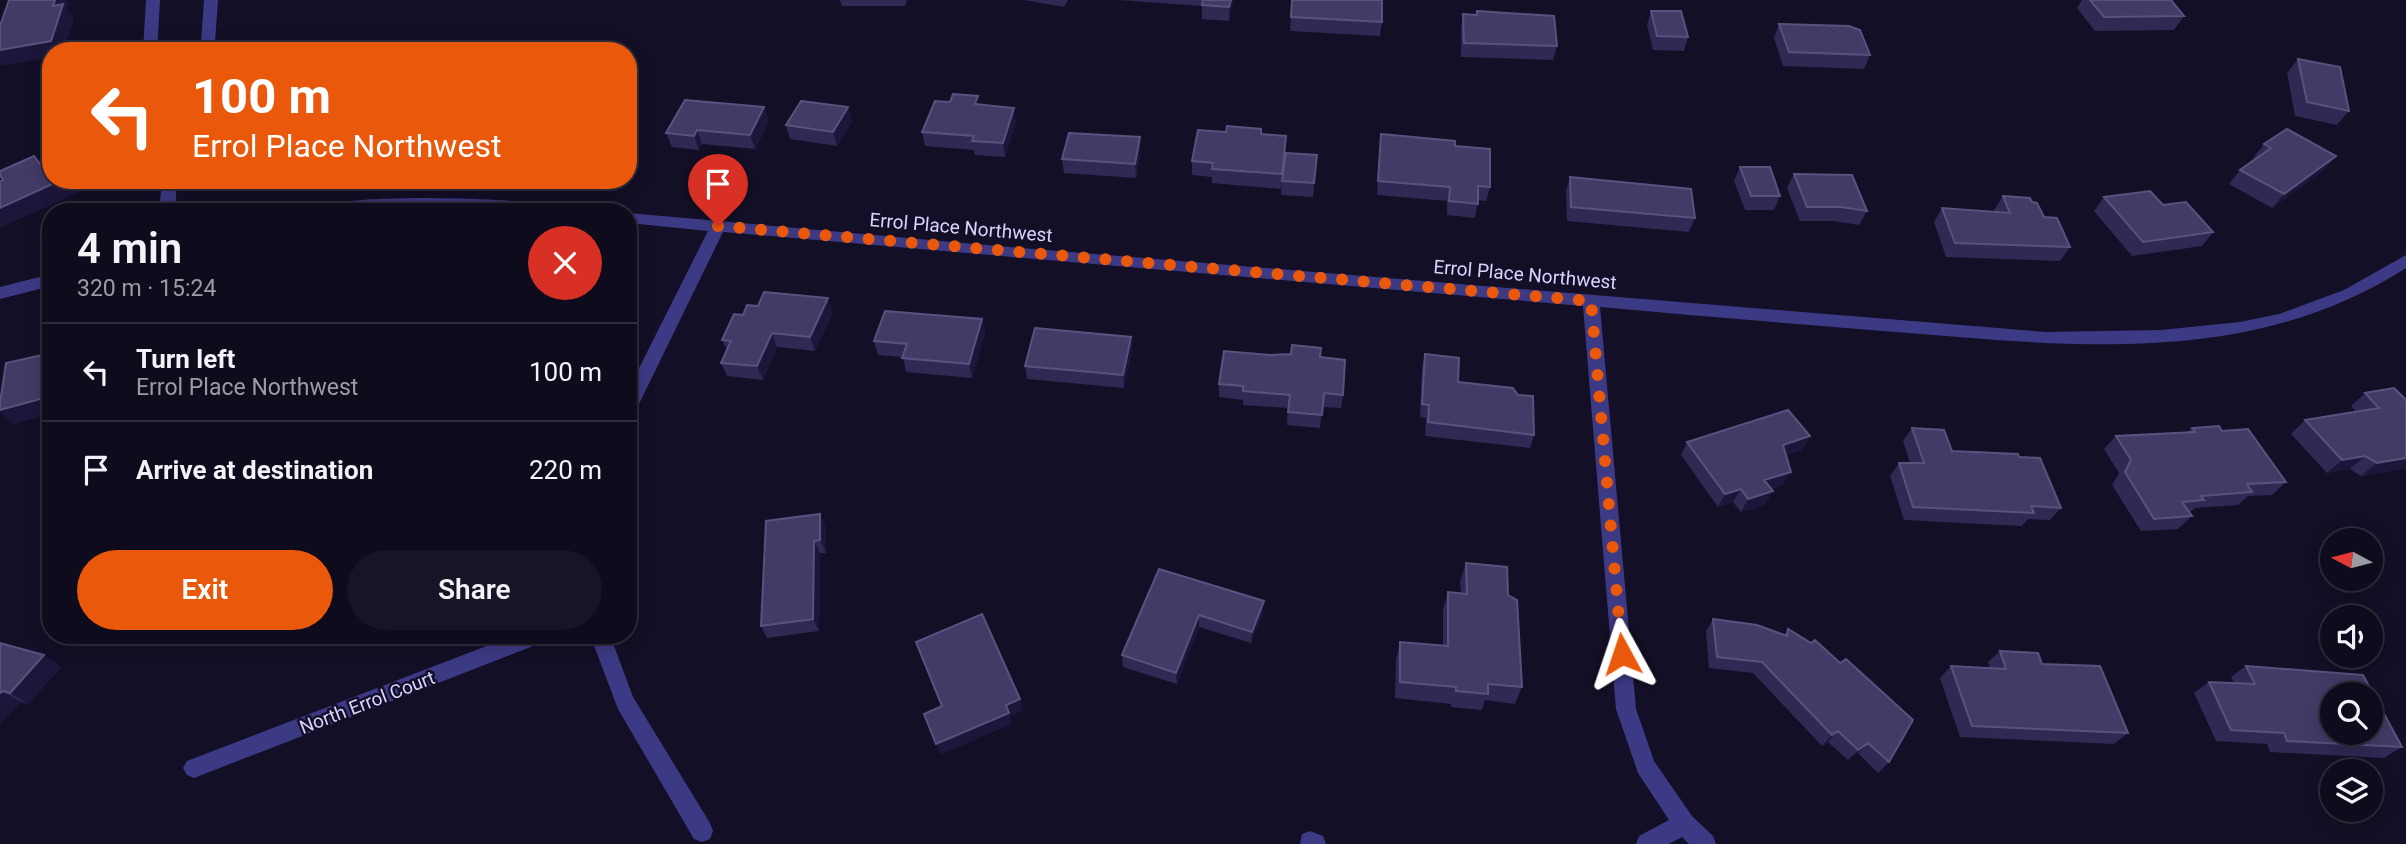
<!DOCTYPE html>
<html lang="en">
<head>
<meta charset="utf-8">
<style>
	:root { --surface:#0e0b1c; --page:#171425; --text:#f1f3f6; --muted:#9b9ba3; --line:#2e2b3b; --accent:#ea580c }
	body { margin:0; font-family:Roboto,sans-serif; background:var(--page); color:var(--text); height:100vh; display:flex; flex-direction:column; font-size:26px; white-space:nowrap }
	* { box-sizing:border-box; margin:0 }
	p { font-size:23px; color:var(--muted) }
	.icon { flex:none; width:38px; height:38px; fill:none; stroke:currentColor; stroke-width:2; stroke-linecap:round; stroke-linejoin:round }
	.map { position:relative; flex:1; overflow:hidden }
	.drawer { position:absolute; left:42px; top:203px; width:595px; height:441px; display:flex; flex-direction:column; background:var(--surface); border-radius:28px; box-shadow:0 4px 18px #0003,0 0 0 2px var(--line) }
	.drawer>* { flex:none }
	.hud { position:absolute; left:42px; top:42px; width:595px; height:147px; border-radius:28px; box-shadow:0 4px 18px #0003,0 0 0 2px var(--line); background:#ea580c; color:#fff; overflow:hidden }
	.needle { width:46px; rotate:277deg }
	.buttons { position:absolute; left:2320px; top:528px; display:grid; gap:14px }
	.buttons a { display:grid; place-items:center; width:63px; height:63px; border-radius:50%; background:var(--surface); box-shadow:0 4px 18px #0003,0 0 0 2px var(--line); font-size:35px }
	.pin { position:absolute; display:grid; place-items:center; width:60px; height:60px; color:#fff; margin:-72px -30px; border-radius:50% 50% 50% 0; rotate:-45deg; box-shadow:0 0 7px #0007 }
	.pin .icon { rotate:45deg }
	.me { position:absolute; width:77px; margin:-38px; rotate:355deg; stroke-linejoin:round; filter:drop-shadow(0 0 5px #0008) }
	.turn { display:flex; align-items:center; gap:24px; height:147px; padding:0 35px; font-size:32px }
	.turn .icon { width:91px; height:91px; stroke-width:2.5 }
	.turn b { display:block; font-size:49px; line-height:60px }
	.round { display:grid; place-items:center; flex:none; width:74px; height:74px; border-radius:37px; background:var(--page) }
	.head { display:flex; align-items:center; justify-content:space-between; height:119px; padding:0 35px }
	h1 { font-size:42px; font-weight:600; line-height:52px }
	.button { display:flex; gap:14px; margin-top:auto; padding:14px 35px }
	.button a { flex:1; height:80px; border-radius:42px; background:var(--accent); color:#fff; font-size:28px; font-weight:600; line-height:80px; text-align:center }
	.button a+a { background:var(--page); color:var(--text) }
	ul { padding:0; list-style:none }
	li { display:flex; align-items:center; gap:21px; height:98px; padding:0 35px; border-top:2px solid var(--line) }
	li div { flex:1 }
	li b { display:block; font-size:26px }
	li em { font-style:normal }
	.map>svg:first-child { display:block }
</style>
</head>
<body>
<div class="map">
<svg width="2406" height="844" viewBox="0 0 2406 844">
	<rect width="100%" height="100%" fill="#130f26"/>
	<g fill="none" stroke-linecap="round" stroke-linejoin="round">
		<path fill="#3d3a85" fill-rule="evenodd" d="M 146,0 L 160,0 L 157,51 L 143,51 Z
			M 204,0 L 218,0 L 215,42 L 209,51 L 195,51 L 201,42 Z
			M 162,180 L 177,180 L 175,212 L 159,212 Z
			M 413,198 C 437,198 563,199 574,212 L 413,209 L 313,212 C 326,198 393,199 413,198 Z
			M 628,213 L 1022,248 L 2045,332 L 2161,330 L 2240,322 L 2279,314 L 2344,290 L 2406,255 L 2406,268 C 2250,368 2072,346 1896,332 C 1797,324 1698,316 1600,307 L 1636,709 L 1654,761 L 1692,816 L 1713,836 L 1716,844 L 1689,844 L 1682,837 L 1669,844 L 1636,844 L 1639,836 L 1669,820 L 1638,773 L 1616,709 L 1583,306 L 723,232 L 637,408 L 628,415 L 628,390 L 708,231 L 628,223 Z
			M 51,274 L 51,286 L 0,299 L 0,287 Z
			M 515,635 L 549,635 L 546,641 L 194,778 L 187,775 L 183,768 L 187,761 Z
			M 590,635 L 610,635 L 633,697 L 710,823 L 713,831 L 710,839 L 702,842 L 694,839 L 618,709 Z
			M 1310,831 L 1323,836 L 1326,844 L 1300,844 L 1302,834 Z"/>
	</g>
	<path fill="#312854" d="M 840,0 L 907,0 L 905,6 L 842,6 Z
		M 1024,0 L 1068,0 L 1064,7 Z
		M 1117,0 L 1233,0 L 1229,21 L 1202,19 L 1202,6 Z
		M 1292,0 L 1382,22 L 1380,36 L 1290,31 Z
		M 2082,0 L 2171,0 L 2184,16 L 2174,30 L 2095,31 L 2077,8 Z
		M 1477,11 L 1557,46 L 1553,60 L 1461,57 L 1461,28 L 1463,14 L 1476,15 Z
		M 1651,11 L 1688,37 L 1684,51 L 1653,50 L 1647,25 Z
		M 1779,24 L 1870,55 L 1864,69 L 1783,66 L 1774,38 Z
		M 2298,59 L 2349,111 L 2337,125 L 2295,116 L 2287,73 Z
		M 979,105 L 1016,122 L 1005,157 L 975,155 L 974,150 L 925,146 L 922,132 Z
		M 764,107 L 769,121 L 755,149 L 702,144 L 699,150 L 672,147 L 666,133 Z
		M 848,107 L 852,122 L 837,146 L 790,139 L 786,125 Z
		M 1261,134 L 1286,136 L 1281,189 L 1212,183 L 1212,177 L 1192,175 L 1192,161 Z
		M 1381,134 L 1455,146 L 1490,187 L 1486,201 L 1478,200 L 1475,218 L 1447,215 L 1447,201 L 1377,195 Z
		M 2264,144 L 2336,156 L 2324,170 L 2272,208 L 2229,184 L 2240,170 L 2255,159 L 2253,158 Z
		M 1141,151 L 1136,178 L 1064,173 L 1062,159 Z
		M 1317,155 L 1313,197 L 1281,195 L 1282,181 Z
		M 1740,167 L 1780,196 L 1774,210 L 1745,210 L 1734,181 Z
		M 1794,174 L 1867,211 L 1859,225 L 1833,221 L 1800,221 L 1787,188 Z
		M 1570,177 L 1695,218 L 1689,232 L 1567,221 L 1566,191 Z
		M 2003,196 L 2032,202 L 2070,247 L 2060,261 L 1946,257 L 1934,222 L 1942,208 L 1995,212 L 1994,210 Z
		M 2104,197 L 2163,205 L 2213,232 L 2202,246 L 2132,256 L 2094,211 Z
		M 833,312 L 815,351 L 777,347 L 763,380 L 727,376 L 721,363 L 727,350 L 722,340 L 743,315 Z
		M 982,319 L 985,333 L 972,378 L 906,372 L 903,357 L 878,355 L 874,341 Z
		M 1131,337 L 1132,350 L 1124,388 L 1027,379 L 1025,366 Z
		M 1425,354 L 1458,382 L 1534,435 L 1530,448 L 1425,436 L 1426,418 L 1420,417 L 1422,367 Z
		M 1270,355 L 1320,357 L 1343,395 L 1341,408 L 1322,407 L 1320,428 L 1287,425 L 1288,408 L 1243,405 L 1243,400 L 1219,397 L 1219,384 Z
		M 2394,388 L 2406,468 L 2361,476 L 2350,469 L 2327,473 L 2291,434 L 2305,420 L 2356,412 L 2351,406 L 2365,393 Z
		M 1912,428 L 1952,451 L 2019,457 L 2061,508 L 2050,520 L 2028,519 L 2022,526 L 1904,520 L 1890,476 L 1899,463 L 1910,463 L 1903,441 Z
		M 2192,428 L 2222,431 L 2286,482 L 2272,495 L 2248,496 L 2238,505 L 2195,508 L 2189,513 L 2192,516 L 2178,529 L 2141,531 L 2112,485 L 2119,473 L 2104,449 L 2116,436 L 2188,432 Z
		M 1810,436 L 1802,450 L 1786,455 L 1783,485 L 1771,489 L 1773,491 L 1765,504 L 1741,512 L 1733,502 L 1718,507 L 1681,455 L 1687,442 Z
		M 766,521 L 826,527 L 826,553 L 820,553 L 819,631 L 767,638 L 761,626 Z
		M 1466,563 L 1508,595 L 1522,687 L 1515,704 L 1485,700 L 1482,710 L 1451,707 L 1451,704 L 1395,698 L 1396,659 L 1400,642 L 1443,646 L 1443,609 L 1448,592 L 1461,593 L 1460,581 Z
		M 1159,569 L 1263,613 L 1251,643 L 1199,627 L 1177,684 L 1123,667 L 1122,655 Z
		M 1713,619 L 1784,635 L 1788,629 L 1889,762 L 1878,773 L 1858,753 L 1848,760 L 1828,742 L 1822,746 L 1753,673 L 1709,668 L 1706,631 Z
		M 0,643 L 44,655 L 61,667 L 28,704 L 21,702 L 0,723 Z
		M 2000,651 L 2042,664 L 2128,733 L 2114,744 L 1960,737 L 1940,678 L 1951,666 L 1990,668 L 1988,662 Z
		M 2246,666 L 2402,747 L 2384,758 L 2270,752 L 2267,744 L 2216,741 L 2194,693 L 2209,682 L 2234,683 L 2231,677 Z"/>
	<path fill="#1d163a" d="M 55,0 L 66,0 L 69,4 L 67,9 L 74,18 L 64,51 L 51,51 L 51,57 L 3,66 L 0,63 L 0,50 L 53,6 Z
		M 1231,0 L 1233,0 L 1229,21 L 1229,7 Z
		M 764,107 L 769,121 L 755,149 L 750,135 Z
		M 848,107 L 852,122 L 837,146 L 833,132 Z
		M 1014,108 L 1016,122 L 1005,157 L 1003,143 Z
		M 697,130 L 702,144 L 699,150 L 694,136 Z
		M 1140,137 L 1141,151 L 1136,178 L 1135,164 Z
		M 2336,156 L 2324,170 L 2272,208 L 2284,194 Z
		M 61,180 L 95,180 L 97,184 L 2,227 L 0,225 L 0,208 Z
		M 828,298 L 833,312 L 815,351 L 810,337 Z
		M 982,319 L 985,333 L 972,378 L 969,364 Z
		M 772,333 L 777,347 L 763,380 L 757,366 Z
		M 1131,337 L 1132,350 L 1124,388 L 1123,375 Z
		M 51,396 L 51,414 L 14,424 L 0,412 L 0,410 Z
		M 1810,436 L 1802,450 L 1775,459 L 1783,445 Z
		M 2365,456 L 2350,469 L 2327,473 L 2342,460 Z
		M 2406,458 L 2406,468 L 2361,476 L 2377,463 Z
		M 1791,472 L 1783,485 L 1757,493 L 1764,480 Z
		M 1741,489 L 1733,502 L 1718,507 L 1725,494 Z
		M 1773,491 L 1765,504 L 1741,512 L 1748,499 Z
		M 820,514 L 826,527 L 826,553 L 820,540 Z
		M 814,541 L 820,553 L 819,631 L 813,619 Z
		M 1264,601 L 1263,613 L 1251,643 L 1252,632 Z
		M 1199,615 L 1199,627 L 1177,684 L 1176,673 Z
		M 44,655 L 61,667 L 28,704 L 10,693 Z
		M 3,691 L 21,702 L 0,723 L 0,693 Z
		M 1020,699 L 1023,710 L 1010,716 L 1012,724 L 940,755 L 936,744 L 1006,705 Z
		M 1838,731 L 1828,742 L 1822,746 L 1832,735 Z
		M 1868,743 L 1858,753 L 1848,760 L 1858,750 Z"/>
	<path fill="#433a66" stroke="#5a527e" stroke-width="2" fill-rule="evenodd" d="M 9,0 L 55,0 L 53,6 L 63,4 L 51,41 L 0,50 L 0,26 Z
		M 1203,0 L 1231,0 L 1229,7 L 1202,5 Z
		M 1292,0 L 1382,0 L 1382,22 L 1291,17 Z
		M 2090,0 L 2171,0 L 2184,16 L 2104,17 Z
		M 1477,11 L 1554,16 L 1557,46 L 1464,43 L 1463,14 L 1477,15 Z
		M 1651,11 L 1681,11 L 1688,37 L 1657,36 Z
		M 1779,24 L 1849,26 L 1860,30 L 1870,55 L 1789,52 Z
		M 2298,59 L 2340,67 L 2349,111 L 2307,102 Z
		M 953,94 L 978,96 L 975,104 L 1014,108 L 1003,143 L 972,141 L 974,136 L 922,132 L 935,101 L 950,102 Z
		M 685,100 L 764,107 L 750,135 L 697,130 L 694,136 L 666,133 Z
		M 801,101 L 848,107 L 833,132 L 786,125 Z
		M 1227,126 L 1261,129 L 1261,134 L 1286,136 L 1282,174 L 1212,169 L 1213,163 L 1192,161 L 1198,130 L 1226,132 Z
		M 2287,129 L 2336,156 L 2284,194 L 2240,170 L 2271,148 L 2264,144 Z
		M 1069,133 L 1140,137 L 1135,164 L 1062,159 Z
		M 1381,134 L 1455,141 L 1455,146 L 1490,149 L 1490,187 L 1478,186 L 1478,204 L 1449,201 L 1450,187 L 1378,181 Z
		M 1286,153 L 1317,155 L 1314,183 L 1282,181 Z
		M 34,156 L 41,165 L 51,160 L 51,180 L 61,180 L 0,208 L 0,182 L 3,180 L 0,175 L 0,171 Z
		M 1740,167 L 1770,167 L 1780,196 L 1751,196 Z
		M 1794,174 L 1852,175 L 1867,211 L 1841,207 L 1807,207 Z
		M 1570,177 L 1691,189 L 1695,218 L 1571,207 Z
		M 2150,191 L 2163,205 L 2186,202 L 2213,232 L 2143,242 L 2104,197 Z
		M 2003,196 L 2030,198 L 2032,202 L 2037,203 L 2044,217 L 2057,218 L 2070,247 L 1955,243 L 1942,208 L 2010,213 Z
		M 764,292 L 828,298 L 810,337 L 772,333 L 757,366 L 721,363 L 731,341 L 722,340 L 734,314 L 743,315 L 747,305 L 758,306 Z
		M 885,311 L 982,319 L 969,364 L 902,358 L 907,344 L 874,341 Z
		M 1035,328 L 1131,337 L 1123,375 L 1025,366 Z
		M 1292,345 L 1321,348 L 1320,357 L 1345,360 L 1343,395 L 1324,393 L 1322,415 L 1288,412 L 1290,395 L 1243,391 L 1243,386 L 1219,384 L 1224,351 L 1270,355 L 1291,354 Z
		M 51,353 L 51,396 L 0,410 L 0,403 L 6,363 Z
		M 1425,354 L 1459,358 L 1458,382 L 1513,388 L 1518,395 L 1533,396 L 1534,435 L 1428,422 L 1429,405 L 1422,404 Z
		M 2394,388 L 2406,400 L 2406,458 L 2377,463 L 2365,456 L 2342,460 L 2305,420 L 2379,408 L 2365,393 Z
		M 1788,410 L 1810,436 L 1783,445 L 1791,472 L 1764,480 L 1773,491 L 1748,499 L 1741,489 L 1725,494 L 1687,442 Z
		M 2219,426 L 2222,431 L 2248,429 L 2286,482 L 2247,484 L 2252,492 L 2201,496 L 2204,500 L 2182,502 L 2192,516 L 2154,519 L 2125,472 L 2131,460 L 2116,436 L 2195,432 L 2192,428 Z
		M 1912,428 L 1944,430 L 1952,451 L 2018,454 L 2019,457 L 2040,458 L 2061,508 L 2031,506 L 2034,513 L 1913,507 L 1899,463 L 1924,463 Z
		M 820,514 L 820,540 L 814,541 L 813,619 L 761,626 L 766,521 Z
		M 1466,563 L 1507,567 L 1508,595 L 1517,600 L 1522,687 L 1488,684 L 1488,694 L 1456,691 L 1456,687 L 1400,682 L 1400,642 L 1448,646 L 1448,592 L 1467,594 Z
		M 1159,569 L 1264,601 L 1252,632 L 1199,615 L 1176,673 L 1122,655 Z
		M 982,614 L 1020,699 L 1006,705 L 1009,713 L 936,744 L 924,714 L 942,706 L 916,642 Z
		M 1713,619 L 1757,625 L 1787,636 L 1788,629 L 1811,643 L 1815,640 L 1840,663 L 1846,659 L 1913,720 L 1889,762 L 1868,743 L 1858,750 L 1838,731 L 1832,735 L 1762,662 L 1717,657 Z
		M 0,643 L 44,655 L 10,693 L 3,691 L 0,693 Z
		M 2000,651 L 2038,653 L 2042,664 L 2100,666 L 2128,733 L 1972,726 L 1951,666 L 2006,669 Z
		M 2246,666 L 2363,675 L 2402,747 L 2287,741 L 2284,733 L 2231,730 L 2209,682 L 2255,684 ZM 2333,695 L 2371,695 L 2371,733 L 2333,733 Z"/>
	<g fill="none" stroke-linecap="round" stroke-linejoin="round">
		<path stroke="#ea580c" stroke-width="12" stroke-dasharray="0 21.6" d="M 718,226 L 1591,301 L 1622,654"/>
	</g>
	<g text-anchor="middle" stroke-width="5" stroke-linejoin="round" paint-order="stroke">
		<g font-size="19" fill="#d9d4ff" stroke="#130f26">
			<text transform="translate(961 227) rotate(5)" y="7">Errol Place Northwest</text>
			<text transform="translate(1525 274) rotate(5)" y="7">Errol Place Northwest</text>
			<text transform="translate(367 702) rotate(-21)" y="7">North Errol Court</text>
		</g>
	</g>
</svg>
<div class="buttons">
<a><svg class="needle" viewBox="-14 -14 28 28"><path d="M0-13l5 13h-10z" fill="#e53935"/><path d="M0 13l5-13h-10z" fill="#9b9ba3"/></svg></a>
<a><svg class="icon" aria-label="sound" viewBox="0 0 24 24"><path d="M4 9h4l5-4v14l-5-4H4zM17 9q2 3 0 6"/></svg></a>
<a><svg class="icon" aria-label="search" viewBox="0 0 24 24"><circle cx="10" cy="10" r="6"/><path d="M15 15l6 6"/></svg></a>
<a><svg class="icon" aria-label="layers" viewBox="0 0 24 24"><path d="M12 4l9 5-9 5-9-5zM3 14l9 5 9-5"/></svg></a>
</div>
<div class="pin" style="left:718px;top:226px;background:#d93025"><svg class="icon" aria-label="arrive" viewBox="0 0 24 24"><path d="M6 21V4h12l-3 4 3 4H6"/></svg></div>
<svg class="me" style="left:1622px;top:654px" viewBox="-20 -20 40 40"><path d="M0-17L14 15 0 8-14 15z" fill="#ea580c" stroke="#fff" stroke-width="4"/></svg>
<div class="hud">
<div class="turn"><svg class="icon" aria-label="left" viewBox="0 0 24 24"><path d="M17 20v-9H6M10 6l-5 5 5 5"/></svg><div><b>100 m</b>Errol Place Northwest</div></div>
</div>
<section class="drawer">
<div class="head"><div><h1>4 min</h1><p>320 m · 15:24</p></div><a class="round" style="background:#d93025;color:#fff"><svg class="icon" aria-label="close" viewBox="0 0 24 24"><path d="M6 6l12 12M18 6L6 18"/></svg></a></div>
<ul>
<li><svg class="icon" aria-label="left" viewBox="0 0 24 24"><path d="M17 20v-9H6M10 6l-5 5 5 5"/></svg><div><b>Turn left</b><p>Errol Place Northwest</p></div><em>100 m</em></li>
<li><svg class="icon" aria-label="arrive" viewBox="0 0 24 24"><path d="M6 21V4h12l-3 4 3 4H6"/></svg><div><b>Arrive at destination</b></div><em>220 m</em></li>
</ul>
<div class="button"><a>Exit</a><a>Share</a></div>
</section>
</div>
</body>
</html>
